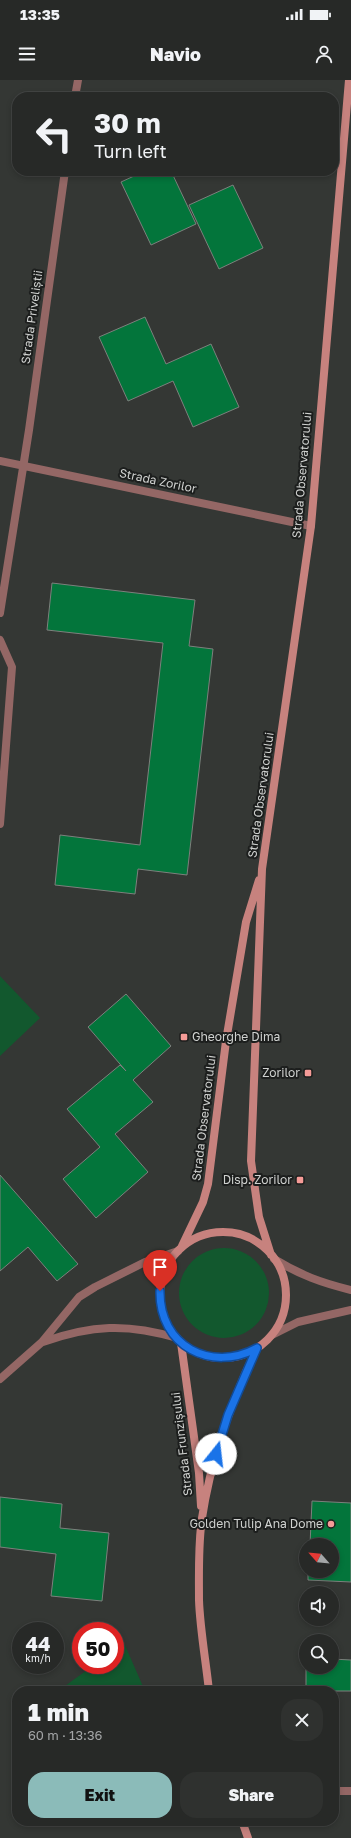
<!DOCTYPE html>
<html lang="en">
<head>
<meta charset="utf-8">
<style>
	:root { --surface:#272927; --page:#2f312f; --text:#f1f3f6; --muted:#a4a6a7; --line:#434544; --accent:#8bbbb9 }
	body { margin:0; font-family:"Golos Text",sans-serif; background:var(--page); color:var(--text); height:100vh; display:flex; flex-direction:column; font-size:15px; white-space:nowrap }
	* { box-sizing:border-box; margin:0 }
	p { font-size:13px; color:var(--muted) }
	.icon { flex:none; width:22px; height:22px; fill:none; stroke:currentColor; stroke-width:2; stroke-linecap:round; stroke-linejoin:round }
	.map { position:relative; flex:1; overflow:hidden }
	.drawer { position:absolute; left:12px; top:1606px; width:327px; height:140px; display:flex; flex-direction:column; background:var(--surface); border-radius:16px; box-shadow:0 2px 6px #0003,0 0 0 1px var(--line) }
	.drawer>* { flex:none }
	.hud { position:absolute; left:12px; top:12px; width:327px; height:84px; border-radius:16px; box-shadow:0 2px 6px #0003,0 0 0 1px var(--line); background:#272927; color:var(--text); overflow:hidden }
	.needle { width:26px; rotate:297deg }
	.tools { position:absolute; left:299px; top:1458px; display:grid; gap:8px }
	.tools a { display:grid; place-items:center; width:40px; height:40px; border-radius:50%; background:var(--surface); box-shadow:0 2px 6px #0003,0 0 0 1px var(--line); font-size:20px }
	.speed { position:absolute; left:12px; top:1542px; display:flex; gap:8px; font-size:20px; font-weight:700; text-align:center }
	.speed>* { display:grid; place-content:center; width:52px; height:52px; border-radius:50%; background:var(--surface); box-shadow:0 2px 6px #0003,0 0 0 1px var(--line); line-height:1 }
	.speed small { font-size:10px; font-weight:400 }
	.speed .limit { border:6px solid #d22; background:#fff; color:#111 }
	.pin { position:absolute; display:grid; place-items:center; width:34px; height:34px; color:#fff; margin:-41px -17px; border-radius:50% 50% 50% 0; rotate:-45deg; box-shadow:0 0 4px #0007 }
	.pin .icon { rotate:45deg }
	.me { position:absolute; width:44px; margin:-22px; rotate:16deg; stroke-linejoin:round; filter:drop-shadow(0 0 3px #0008) }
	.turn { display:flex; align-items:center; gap:14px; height:84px; padding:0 16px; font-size:18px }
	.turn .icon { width:52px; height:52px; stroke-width:2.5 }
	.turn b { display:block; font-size:28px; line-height:34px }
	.round { display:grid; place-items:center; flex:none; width:42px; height:42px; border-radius:16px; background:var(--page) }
	.head { display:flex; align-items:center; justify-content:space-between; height:68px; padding:0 16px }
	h1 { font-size:24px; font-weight:800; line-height:30px }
	.primary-button { display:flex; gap:8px; margin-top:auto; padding:8px 16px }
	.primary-button a { flex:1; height:46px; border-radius:16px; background:var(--accent); color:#111; font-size:16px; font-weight:800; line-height:46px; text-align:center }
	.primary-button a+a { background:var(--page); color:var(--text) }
	.status { display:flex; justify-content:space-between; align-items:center; height:28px; padding:0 20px; background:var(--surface); direction:ltr }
	.status svg { height:11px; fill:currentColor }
	header { display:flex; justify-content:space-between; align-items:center; height:52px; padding:0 16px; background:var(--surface); font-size:18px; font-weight:800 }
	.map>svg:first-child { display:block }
</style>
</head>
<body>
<div class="status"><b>13:35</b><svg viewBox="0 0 49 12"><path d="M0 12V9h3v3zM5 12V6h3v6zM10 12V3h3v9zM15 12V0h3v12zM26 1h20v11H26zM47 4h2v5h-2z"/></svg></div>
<header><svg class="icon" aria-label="menu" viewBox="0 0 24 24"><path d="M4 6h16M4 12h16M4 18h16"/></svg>Navio<svg class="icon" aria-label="person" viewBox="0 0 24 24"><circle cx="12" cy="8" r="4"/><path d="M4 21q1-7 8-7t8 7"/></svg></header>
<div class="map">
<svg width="351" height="1758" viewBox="0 0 351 1758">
	<rect width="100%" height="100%" fill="#343734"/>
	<path fill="#12582e" d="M 0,896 L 40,938 L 0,976 Z
		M179 1213a45 45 0 1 1 90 0a45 45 0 1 1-90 0Z
		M 124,1563 L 145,1611 L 58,1611 L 94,1585 L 115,1585 L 115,1569 Z"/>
	<path fill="#03753b" stroke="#7d807d" d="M 145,91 L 171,91 L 196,144 L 151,165 L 121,102 Z
		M 233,105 L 263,168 L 219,189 L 189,125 Z
		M 145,237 L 166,284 L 211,264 L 239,327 L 193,347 L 173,301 L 128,321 L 99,257 Z
		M 52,503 L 195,520 L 189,566 L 213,569 L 187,795 L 138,789 L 135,814 L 55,805 L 60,755 L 140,765 L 163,563 L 47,550 Z
		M 126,914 L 171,966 L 133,1000 L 153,1022 L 115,1054 L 148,1092 L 96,1138 L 63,1099 L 100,1067 L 67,1029 L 120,985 L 126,991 L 88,947 Z
		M 0,1095 L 78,1184 L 57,1201 L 28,1167 L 0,1191 Z
		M 0,1417 L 62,1424 L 60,1448 L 109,1453 L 102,1521 L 51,1516 L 56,1474 L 0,1467 Z
		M 312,1421 L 351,1423 L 351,1502 L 308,1500 L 308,1491 L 332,1491 L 332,1465 L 310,1465 Z
		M 306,1579 L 306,1587 L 332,1587 L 332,1579 L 351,1580 L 351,1611 L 306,1611 Z"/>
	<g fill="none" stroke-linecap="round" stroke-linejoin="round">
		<path stroke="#946765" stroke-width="8" d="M 75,17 L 78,0
			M 0,381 L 311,446
			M 0,533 L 29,350 L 65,91
			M 0,560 L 12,587 L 0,744
			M 43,1262 C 91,1245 127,1243 177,1258
			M 0,1299 L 42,1262 L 79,1217 L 95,1207 L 145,1182 L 178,1171
			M 334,1711 L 351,1711"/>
		<path stroke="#946765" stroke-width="8" d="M 274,1179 C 300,1195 322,1203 351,1210
			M 272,1255 L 298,1242 L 351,1230"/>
		<path stroke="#c7827e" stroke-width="8" d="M160 1215a63 63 0 1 1 126 0a63 63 0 1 1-126 0Z
			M 182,1166 L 203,1122 L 208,1104 L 226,961 L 246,842 L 259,800
			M 271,1175 L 259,1137 L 251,1081 L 262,789 L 311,446 L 349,0
			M 181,1263 L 199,1393 L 201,1426
			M 209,1611 C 206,1582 200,1549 199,1520 C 199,1493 198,1465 202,1438 C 211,1378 231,1322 257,1268
			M 242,1741 L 248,1758"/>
	</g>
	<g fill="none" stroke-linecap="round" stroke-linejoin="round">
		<g stroke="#114b97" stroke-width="10">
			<path id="route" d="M 160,1211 C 159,1266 211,1293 257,1268 L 228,1335 L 216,1374"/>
		</g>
		<use href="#route" stroke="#1a73e8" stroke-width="7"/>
	</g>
	<g fill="#f59b97" stroke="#1c1e1d" stroke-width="1.5">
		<rect x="180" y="953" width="8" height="8" rx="2"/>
		<rect x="304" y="989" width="8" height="8" rx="2"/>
		<rect x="296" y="1096" width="8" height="8" rx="2"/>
		<circle cx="331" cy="1444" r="4"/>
	</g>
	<g text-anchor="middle" stroke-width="4" stroke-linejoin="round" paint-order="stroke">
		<g font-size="12" fill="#d0d2d0" stroke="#1c1e1d">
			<text transform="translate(32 237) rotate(-82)" y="4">Strada Priveliștii</text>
			<text transform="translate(302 395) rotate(-85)" y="4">Strada Observatorului</text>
			<text transform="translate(158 401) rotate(12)" y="4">Strada Zorilor</text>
			<text transform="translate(261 715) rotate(-82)" y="4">Strada Observatorului</text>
			<text transform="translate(204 1038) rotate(-83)" y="4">Strada Observatorului</text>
			<text transform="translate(182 1364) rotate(-97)" y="4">Strada Frunzișului</text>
		</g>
		<g font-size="12" fill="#d0d2d0" stroke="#1c1e1d" text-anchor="end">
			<text x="192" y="961" text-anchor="start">Gheorghe Dima</text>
			<text x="300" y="997">Zorilor</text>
			<text x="292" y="1104">Disp. Zorilor</text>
			<text x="323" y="1448">Golden Tulip Ana Dome</text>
		</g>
	</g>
</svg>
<div class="tools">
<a><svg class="needle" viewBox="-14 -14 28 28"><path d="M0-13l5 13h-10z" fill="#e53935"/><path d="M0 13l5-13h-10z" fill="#a4a6a7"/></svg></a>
<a><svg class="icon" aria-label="sound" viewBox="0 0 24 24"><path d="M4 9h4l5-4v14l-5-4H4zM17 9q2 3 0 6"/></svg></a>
<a><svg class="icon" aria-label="search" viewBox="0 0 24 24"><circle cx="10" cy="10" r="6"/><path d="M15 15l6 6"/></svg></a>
</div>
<div class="speed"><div>44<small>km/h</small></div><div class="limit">50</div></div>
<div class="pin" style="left:160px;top:1211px;background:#d93025"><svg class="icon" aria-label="arrive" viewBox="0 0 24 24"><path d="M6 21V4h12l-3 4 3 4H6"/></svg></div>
<svg class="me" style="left:216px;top:1374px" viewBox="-20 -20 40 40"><circle r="19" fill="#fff"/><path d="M0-13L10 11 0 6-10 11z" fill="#1a73e8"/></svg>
<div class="hud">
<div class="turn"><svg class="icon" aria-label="left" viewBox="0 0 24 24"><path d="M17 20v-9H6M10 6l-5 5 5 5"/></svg><div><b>30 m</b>Turn left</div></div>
</div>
<section class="drawer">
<div class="head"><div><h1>1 min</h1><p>60 m · 13:36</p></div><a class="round"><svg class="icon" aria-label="close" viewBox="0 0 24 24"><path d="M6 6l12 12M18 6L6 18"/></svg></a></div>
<div class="primary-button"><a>Exit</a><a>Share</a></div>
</section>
</div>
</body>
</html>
